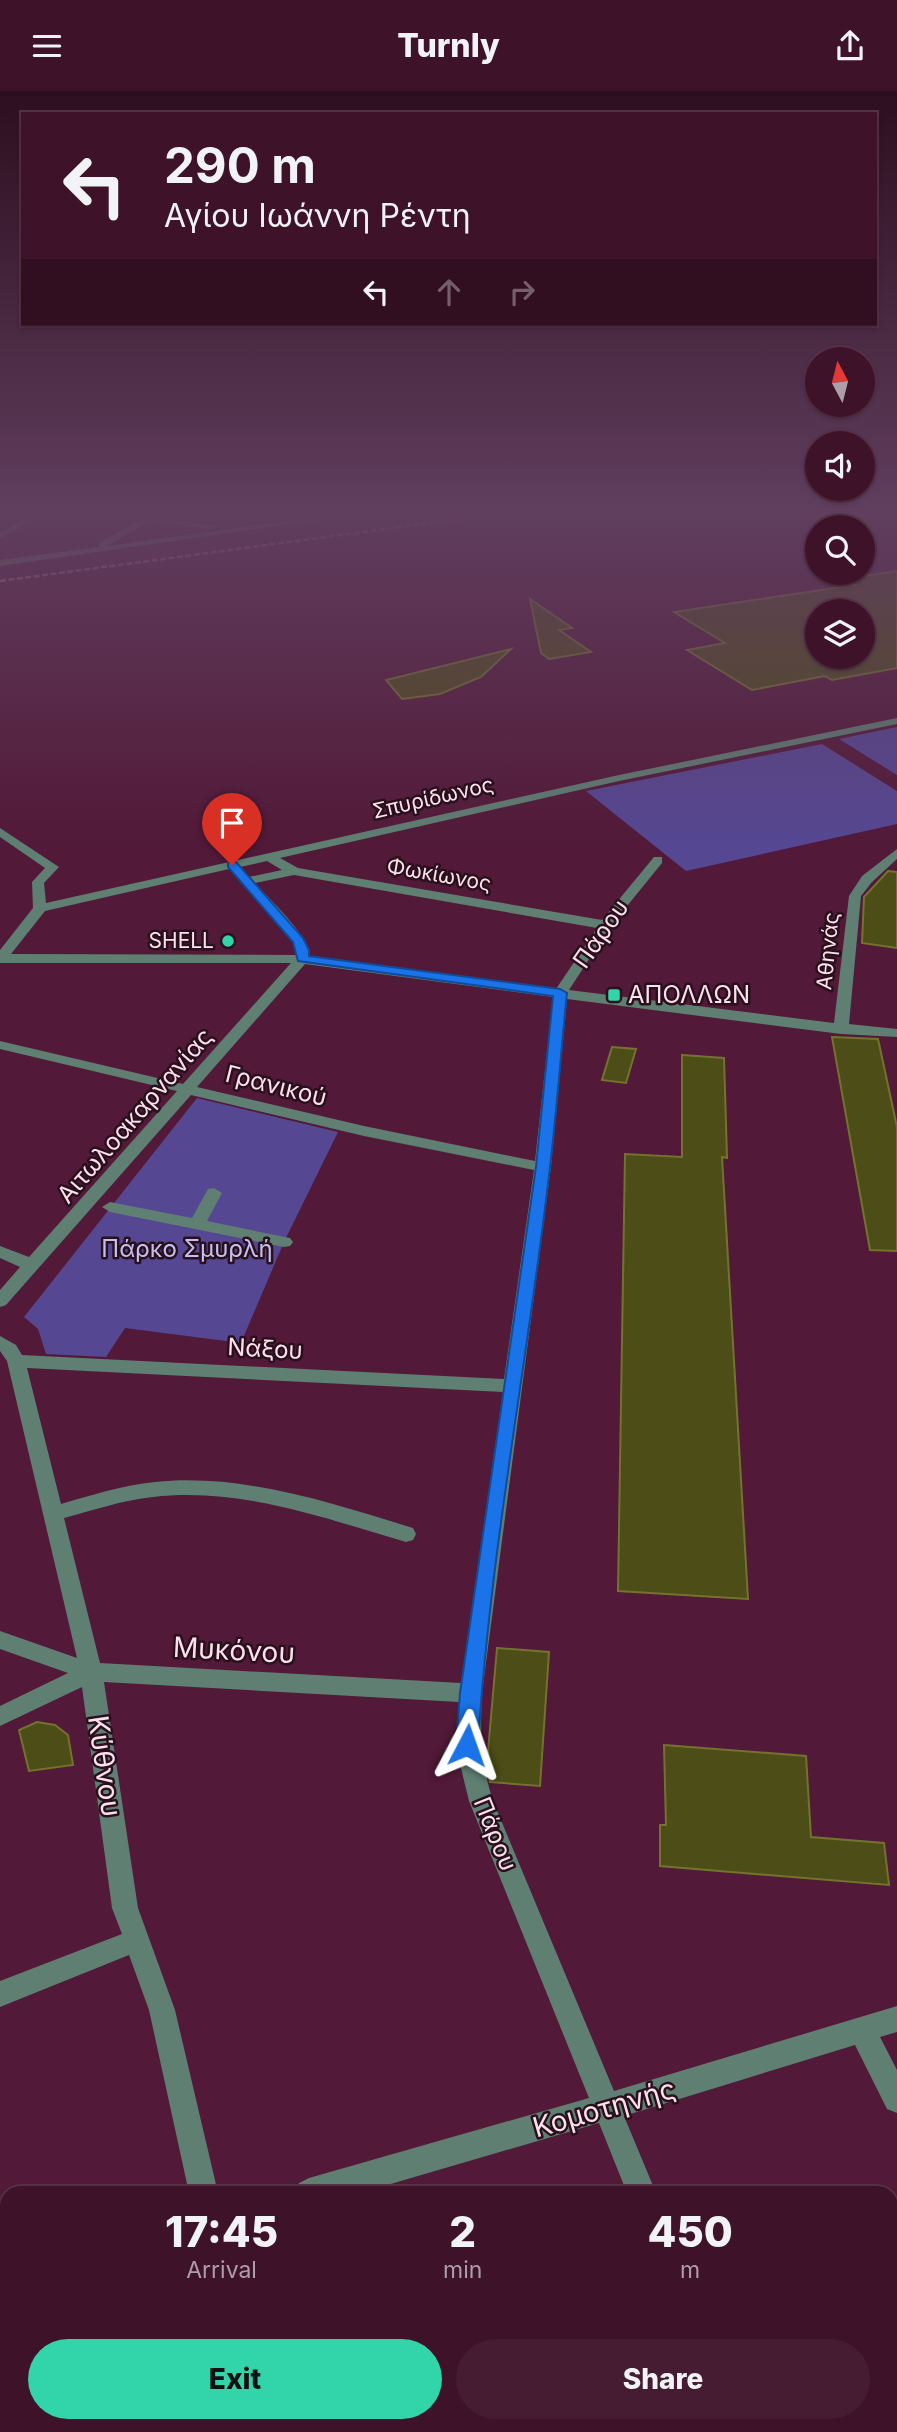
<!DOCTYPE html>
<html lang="en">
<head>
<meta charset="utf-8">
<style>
	:root { --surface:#3e132a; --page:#451c32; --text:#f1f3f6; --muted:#ad9ea8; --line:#573247; --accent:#32d4a9 }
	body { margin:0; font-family:Inter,sans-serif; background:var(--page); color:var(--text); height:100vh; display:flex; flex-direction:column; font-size:26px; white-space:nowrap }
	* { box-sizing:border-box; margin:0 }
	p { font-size:23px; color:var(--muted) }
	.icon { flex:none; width:38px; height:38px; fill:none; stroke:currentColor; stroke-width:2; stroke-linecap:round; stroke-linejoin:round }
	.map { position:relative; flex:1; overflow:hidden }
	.sheet { position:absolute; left:0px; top:2095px; width:898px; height:247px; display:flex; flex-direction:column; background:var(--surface); border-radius:21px 21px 0 0; box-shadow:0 2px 5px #0004,0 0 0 2px var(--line) }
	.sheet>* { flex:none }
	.banner { position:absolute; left:21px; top:21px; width:856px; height:214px; border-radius:0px; box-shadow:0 2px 5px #0004,0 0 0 2px var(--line); background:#3e132a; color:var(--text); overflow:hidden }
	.needle { width:46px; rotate:353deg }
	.buttons { position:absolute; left:805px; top:256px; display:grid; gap:14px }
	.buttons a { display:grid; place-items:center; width:70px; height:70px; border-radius:50%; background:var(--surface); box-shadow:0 2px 5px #0004,0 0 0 2px var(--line); font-size:35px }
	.pin { position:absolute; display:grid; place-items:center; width:60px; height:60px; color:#fff; margin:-72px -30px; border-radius:50% 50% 50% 0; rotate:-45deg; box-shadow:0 0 7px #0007 }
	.pin .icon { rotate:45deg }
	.me { position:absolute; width:77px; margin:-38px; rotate:4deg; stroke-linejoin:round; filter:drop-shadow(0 0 5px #0008) }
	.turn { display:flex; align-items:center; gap:24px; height:147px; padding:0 28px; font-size:32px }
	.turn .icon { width:91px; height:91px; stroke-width:2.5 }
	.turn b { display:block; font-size:49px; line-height:60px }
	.lanes { display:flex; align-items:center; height:66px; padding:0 28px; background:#0003; justify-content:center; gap:35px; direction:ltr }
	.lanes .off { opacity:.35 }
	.eta { display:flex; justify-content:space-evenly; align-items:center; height:119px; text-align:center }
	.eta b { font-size:42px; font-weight:800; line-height:49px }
	.cta { display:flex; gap:14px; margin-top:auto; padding:14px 28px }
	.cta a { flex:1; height:80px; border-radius:42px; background:var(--accent); color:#111; font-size:28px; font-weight:800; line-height:80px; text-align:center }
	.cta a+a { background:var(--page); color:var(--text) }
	header { display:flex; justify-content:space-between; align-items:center; height:91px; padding:0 28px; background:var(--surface); font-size:32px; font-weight:800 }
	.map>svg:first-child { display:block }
</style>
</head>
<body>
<header><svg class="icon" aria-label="menu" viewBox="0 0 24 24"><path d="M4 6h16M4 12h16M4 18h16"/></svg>Turnly<svg class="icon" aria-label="share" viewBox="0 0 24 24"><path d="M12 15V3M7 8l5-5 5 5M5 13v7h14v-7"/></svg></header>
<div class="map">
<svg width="897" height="2341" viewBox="0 0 897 2341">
	<rect width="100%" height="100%" fill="#521938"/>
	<path fill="#554792" d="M 897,636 L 897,684 L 839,648 Z
		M 822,653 L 897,700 L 897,733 L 686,780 L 586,700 Z
		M 197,1007 L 338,1041 L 284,1151 L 241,1252 L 125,1237 L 106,1266 L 46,1263 L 38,1238 L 24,1226 Z"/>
	<path fill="#4c4d17" stroke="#73732d" stroke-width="2" fill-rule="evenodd" d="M 897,480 L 897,577 L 832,589 L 825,585 L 752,599 L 687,559 L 725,552 L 674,521 L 855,494 L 845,488 ZM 817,520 L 863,520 L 863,565 L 817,565 Z
		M 530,508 L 572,537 L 559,539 L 591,561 L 549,568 L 541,562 Z
		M 511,558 L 481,586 L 440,603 L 402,608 L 386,589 Z
		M 888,780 L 897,781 L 897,857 L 862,852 L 864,806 Z
		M 832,946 L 878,948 L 897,1036 L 897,1160 L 870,1159 Z
		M 612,956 L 636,958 L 626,992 L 602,989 Z
		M 682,964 L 724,967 L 727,1067 L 722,1066 L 748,1508 L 618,1500 L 625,1063 L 682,1066 Z
		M 497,1557 L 549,1561 L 540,1695 L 490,1691 L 487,1672 Z
		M 37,1631 L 55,1634 L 68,1644 L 73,1674 L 29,1680 L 19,1639 Z
		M 664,1654 L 806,1665 L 811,1746 L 884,1752 L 889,1794 L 660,1775 L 660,1734 L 666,1734 Z"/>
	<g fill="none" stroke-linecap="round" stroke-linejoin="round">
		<path fill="#5e7f72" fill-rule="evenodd" d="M 28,426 L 38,426 L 0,447 L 0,441 Z
			M 144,426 L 166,426 L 216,436 L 212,439 L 151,429 L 107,455 L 316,426 L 339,426 L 0,475 L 0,469 L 99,456 L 99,452 Z
			M 897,627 L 897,633 L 619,690 L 280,767 L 298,777 L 602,829 L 654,766 L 662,766 L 662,772 L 610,836 L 569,899 L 834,932 L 849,805 L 862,785 L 897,758 L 897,768 L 872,791 L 861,805 L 849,933 L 897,938 L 897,946 L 841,943 L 567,908 L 551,1076 L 482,1602 C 480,1640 481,1674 493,1710 L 614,2000 L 897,1915 L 897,1941 L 880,1946 L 897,1979 L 897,2022 L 887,2018 L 855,1954 L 624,2025 L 656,2102 L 627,2102 L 599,2032 L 360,2102 L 295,2102 L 299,2092 L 309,2087 L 589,2007 L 469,1710 L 459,1669 L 459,1611 L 104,1591 L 138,1817 L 175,1919 L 218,2102 L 189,2102 L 149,1919 L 129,1864 L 0,1916 L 0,1890 L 122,1843 L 112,1817 L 82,1596 L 0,1635 L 0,1615 L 68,1582 L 0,1558 L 0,1540 L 77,1567 L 7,1270 L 0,1260 L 0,1245 L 16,1254 L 22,1264 L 504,1288 L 534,1079 L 364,1045 L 191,1004 L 6,1214 L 0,1216 L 0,1199 L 20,1176 L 0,1167 L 0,1155 L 29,1166 L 177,1000 L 0,958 L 0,950 L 183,993 L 291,872 L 0,872 L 0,859 L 33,817 L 32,791 L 45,777 L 0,746 L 0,737 L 59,776 L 44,792 L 46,812 L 619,684 ZM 267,770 L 282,779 L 249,786 L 240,776 ZM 229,778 L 293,851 L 296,864 L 11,863 L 45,820 ZM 294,784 L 597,837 L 556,898 L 309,865 C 311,846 268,807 255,792 ZM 305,873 L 553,906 L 535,1070 L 364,1035 L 197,996 ZM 27,1277 L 503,1301 L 461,1592 L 100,1572 L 64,1427 C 94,1419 123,1409 153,1406 C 240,1396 324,1427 406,1451 L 413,1449 L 416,1443 L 413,1437 C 331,1412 243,1382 155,1391 C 123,1394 92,1404 61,1413 Z
			M 214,1097 L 222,1102 L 207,1130 L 290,1147 L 293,1151 L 290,1155 L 284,1156 L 110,1121 L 102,1116 L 110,1111 L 192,1127 L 208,1098 Z
			M 7,2207 L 7,2237 L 0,2240 L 0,2210 Z
			M 897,2309 L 897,2341 L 839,2341 L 842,2334 L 891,2334 L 891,2311 Z
			M 240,2334 L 272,2334 L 274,2341 L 242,2341 Z
			M 720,2334 L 752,2334 L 754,2341 L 722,2341 Z"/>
		<path stroke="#a0738a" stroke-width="2.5" stroke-dasharray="6 2.5" stroke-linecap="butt" d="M 0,490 L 474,426"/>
	</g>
	<linearGradient id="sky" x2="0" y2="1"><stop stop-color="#2d0e1f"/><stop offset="0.56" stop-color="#603e5e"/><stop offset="1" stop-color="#603e5e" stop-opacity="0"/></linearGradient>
	<rect width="897" height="754" fill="url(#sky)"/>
	<path fill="#1a73e8" stroke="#114b97" stroke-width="2" d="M 228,771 L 236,771 L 303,847 L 309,859 L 309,865 L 560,898 L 567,902 C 561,960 557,1018 550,1076 C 528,1269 490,1460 478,1654 L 474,1660 L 467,1663 L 459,1660 L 456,1654 L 460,1602 L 536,1076 L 553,905 L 298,870 L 293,851 L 228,776 Z"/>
	<g fill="#32d4a9" stroke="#29101d" stroke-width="2.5">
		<circle cx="228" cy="850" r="7"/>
		<rect x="607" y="897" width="14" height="14" rx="3.5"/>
	</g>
	<g text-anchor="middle" stroke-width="5" stroke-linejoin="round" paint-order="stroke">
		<g font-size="21" fill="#fee0ed" stroke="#29101d">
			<text transform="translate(433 707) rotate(-13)" y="7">Σπυρίδωνος</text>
			<text transform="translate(439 784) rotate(10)" y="7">Φωκίωνος</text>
			<text transform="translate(828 860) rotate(-84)" y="7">Αθηνάς</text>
		</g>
		<g font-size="21" fill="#fee0ed" stroke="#29101d" text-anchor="end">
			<text x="214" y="857">SHELL</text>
		</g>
		<g font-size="24" fill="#fee0ed" stroke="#29101d">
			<text transform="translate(601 843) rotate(-55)" y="8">Πάρου</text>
			<text transform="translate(276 995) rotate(14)" y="8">Γρανικού</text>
			<text transform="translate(135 1025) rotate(-49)" y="8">Αιτωλοακαρνανίας</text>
			<text transform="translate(265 1258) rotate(3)" y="8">Νάξου</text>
			<text transform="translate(495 1743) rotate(68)" y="8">Πάρου</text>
		</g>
		<g font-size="24" fill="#fee0ed" stroke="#29101d" text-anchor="start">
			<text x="628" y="912">ΑΠΟΛΛΩΝ</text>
		</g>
		<g font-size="24" fill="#c4bfef" stroke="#29101d">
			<text x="187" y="1166">Πάρκο Σµυρλή</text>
		</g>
		<g font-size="28" fill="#fee0ed" stroke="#29101d">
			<text transform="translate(234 1559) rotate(3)" y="10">Μυκόνου</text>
			<text transform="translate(105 1675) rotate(82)" y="10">Κύθνου</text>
			<text transform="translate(604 2017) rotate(-16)" y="10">Κομοτηνής</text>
		</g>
	</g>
</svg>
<div class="buttons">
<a><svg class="needle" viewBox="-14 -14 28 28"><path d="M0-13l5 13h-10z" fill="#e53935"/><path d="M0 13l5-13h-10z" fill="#ad9ea8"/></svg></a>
<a><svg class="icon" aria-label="sound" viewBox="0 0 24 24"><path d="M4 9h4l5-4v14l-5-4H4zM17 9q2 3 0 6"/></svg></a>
<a><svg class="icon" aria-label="search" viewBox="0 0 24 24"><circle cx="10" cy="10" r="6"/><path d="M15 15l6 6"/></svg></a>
<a><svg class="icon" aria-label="layers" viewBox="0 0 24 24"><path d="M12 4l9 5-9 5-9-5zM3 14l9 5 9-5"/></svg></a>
</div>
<div class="pin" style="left:232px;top:774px;background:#d93025"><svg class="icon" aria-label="arrive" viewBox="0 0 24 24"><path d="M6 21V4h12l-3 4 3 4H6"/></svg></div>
<svg class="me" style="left:467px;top:1654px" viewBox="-20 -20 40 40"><path d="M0-17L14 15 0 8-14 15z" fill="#1a73e8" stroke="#fff" stroke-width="4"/></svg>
<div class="banner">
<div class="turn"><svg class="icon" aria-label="left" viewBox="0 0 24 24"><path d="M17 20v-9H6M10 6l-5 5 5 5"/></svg><div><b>290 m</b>Αγίου Ιωάννη Ρέντη</div></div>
<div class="lanes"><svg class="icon" aria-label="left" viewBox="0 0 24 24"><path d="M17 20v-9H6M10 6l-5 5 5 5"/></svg><svg class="icon off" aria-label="ahead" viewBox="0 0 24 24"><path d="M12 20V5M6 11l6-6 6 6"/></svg><svg class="icon off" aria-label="right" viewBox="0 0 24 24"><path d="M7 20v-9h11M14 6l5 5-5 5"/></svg></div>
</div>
<section class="sheet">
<div class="eta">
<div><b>17:45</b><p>Arrival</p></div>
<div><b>2</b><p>min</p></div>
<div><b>450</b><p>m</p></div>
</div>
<div class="cta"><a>Exit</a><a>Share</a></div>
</section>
</div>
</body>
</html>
